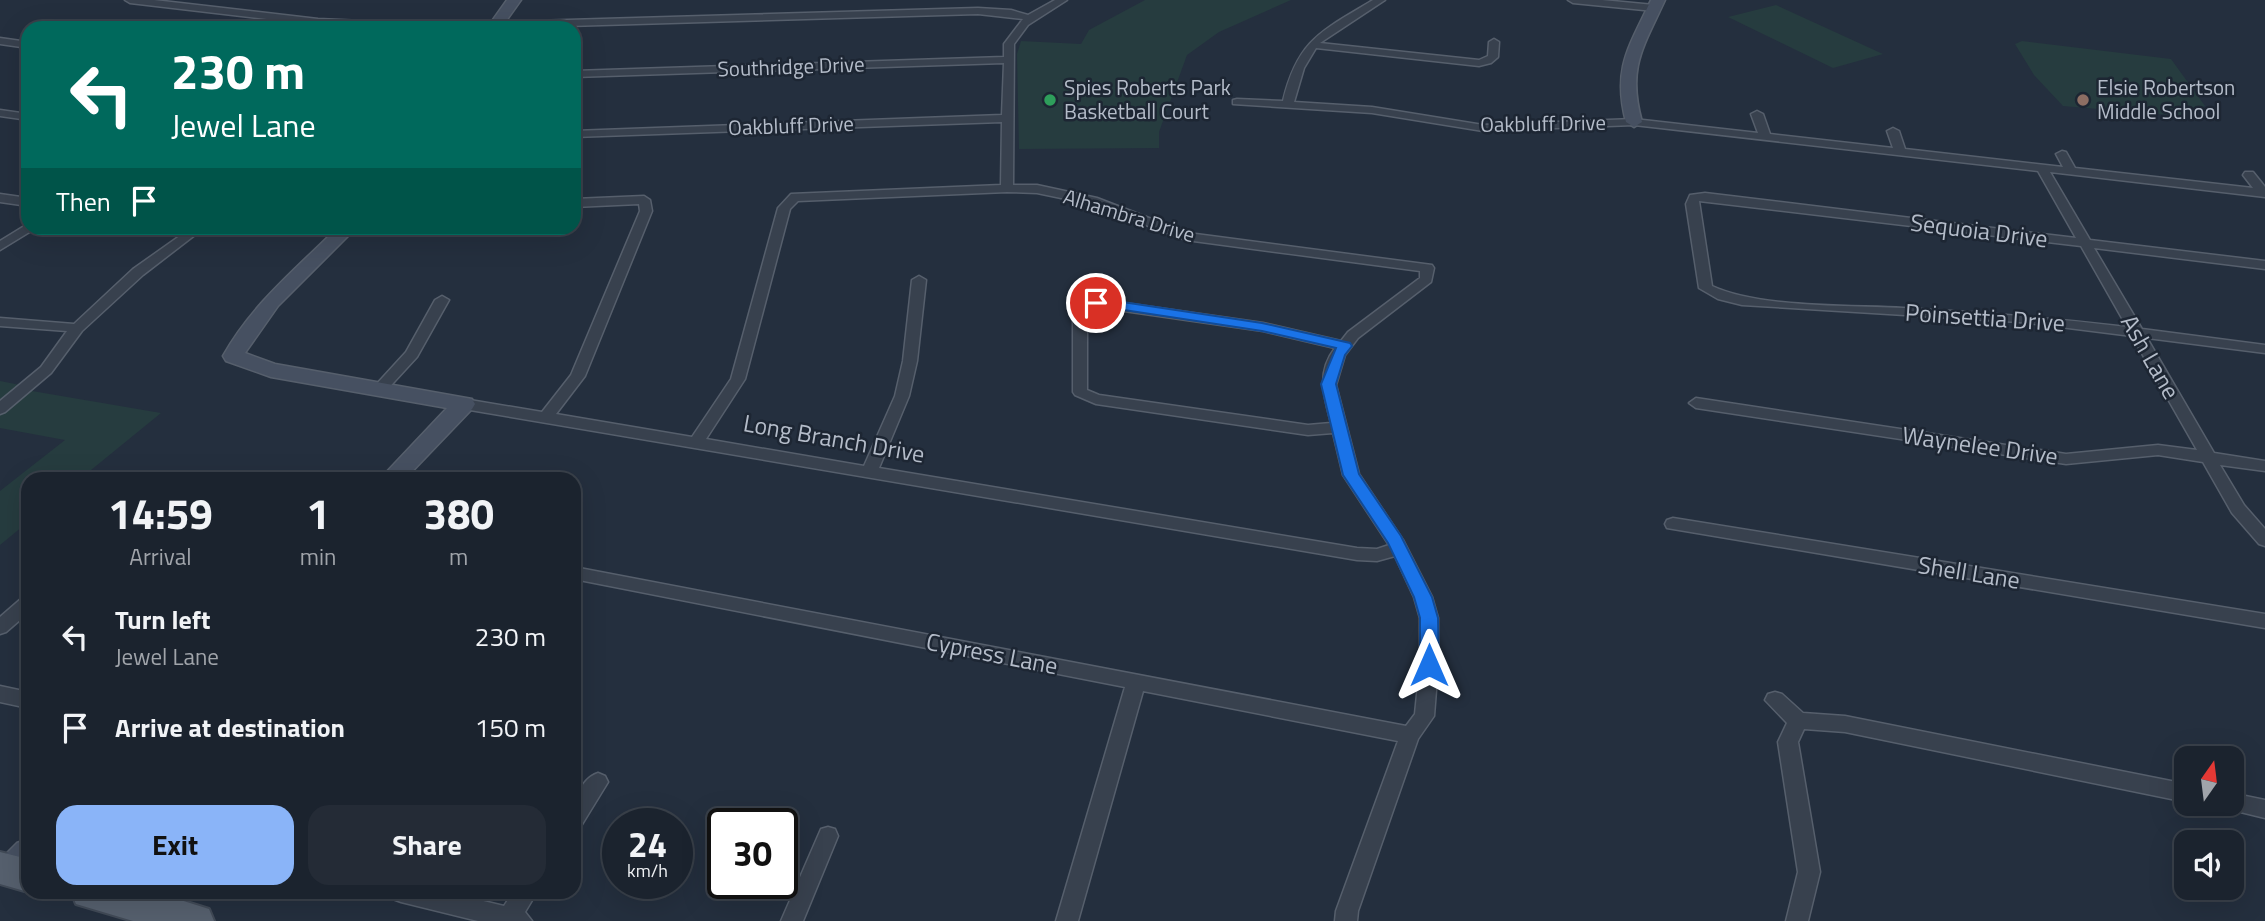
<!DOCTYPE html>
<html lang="en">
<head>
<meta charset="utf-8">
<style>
	:root { --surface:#1b232e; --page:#242b36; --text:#f1f3f6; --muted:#a0a4aa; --line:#39404a; --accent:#8ab4f8 }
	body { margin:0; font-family:"Titillium Web",sans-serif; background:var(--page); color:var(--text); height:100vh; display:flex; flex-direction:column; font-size:26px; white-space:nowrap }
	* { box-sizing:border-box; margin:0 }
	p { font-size:23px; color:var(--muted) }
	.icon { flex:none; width:38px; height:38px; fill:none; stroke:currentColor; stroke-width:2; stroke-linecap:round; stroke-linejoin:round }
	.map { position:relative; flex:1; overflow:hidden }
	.panel { position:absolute; left:21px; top:472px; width:560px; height:427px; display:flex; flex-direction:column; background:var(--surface); border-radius:21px; box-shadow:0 7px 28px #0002,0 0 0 2px var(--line) }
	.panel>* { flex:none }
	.top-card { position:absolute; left:21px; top:21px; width:560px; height:214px; border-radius:21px; box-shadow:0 7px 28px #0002,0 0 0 2px var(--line); background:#00695c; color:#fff; overflow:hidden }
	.needle { width:46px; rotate:14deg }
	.fabs { position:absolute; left:2174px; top:746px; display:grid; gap:14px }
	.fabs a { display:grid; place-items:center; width:70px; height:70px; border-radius:14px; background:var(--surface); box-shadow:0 7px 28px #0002,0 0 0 2px var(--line); font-size:35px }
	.speed { position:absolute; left:602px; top:808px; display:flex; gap:14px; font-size:35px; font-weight:700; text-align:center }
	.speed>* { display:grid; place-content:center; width:91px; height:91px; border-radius:50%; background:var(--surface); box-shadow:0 7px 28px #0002,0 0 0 2px var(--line); line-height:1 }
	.speed small { font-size:18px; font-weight:400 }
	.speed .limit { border:4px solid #111; border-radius:10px; background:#fff; color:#111 }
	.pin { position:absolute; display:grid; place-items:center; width:60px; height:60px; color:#fff; margin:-30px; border:4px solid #fff; border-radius:50%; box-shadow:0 2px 7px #0007 }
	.me { position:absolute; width:77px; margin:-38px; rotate:0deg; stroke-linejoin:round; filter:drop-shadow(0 0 5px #0008) }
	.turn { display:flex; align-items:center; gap:24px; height:147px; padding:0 35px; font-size:32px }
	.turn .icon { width:91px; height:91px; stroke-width:2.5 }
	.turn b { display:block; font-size:49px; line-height:60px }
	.then { display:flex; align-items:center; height:66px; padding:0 35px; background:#0003; gap:14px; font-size:26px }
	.eta { display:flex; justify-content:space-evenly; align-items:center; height:119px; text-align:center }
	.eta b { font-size:42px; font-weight:700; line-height:49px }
	.primary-button { display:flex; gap:14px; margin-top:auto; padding:14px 35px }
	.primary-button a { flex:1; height:80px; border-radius:21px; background:var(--accent); color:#111; font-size:28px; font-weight:700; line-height:80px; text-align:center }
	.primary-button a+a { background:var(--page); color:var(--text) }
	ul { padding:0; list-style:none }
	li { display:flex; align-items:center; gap:21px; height:91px; padding:0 35px }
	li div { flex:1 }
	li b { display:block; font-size:26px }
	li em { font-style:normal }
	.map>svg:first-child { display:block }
</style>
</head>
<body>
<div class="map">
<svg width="2265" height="921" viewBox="0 0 2265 921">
	<rect width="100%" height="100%" fill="#242f3e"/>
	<path fill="#263c3f" d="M 1145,0 L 1291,0 L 1219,32 L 1187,55 L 1159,132 L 1159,148 L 1019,149 L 1017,54 L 1021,41 L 1081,44 L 1089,30 Z
		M 1776,5 L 1883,54 L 1833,68 L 1728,17 Z
		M 2022,41 L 2171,59 L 2205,106 L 2181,116 L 2063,106 L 2034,75 L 2015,44 Z
		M 0,381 L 35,388 L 32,391 L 161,413 L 80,479 L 28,480 L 28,522 L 0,545 L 0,491 L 65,440 L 0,428 Z"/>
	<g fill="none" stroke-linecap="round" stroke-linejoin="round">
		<g stroke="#565f6c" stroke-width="3">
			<path id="street" d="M 125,0 L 154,0 L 318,19 L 431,24 L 978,8 L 1011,10 L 1028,15 L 1055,0 L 1067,0 L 1028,25 L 1014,44 L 1013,185 L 1037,185 L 1097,198 L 1188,233 L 1432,265 L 1434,268 L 1431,282 L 1358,338 L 1345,355 L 1336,385 L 1359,474 L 1403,540 L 1432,597 L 1438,618 L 1438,665 L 1434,716 L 1418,739 L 1358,911 L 1357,921 L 1335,921 L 1336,911 L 1398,741 L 1143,691 L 1078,921 L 1056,921 L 1125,687 L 574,579 L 574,567 L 1406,726 L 1415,714 L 1420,665 L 1420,618 L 1414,597 L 1395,556 L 1377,561 L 1357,560 L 464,409 L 457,404 L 464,399 L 542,412 L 571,375 L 640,211 L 639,204 L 574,207 L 574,199 L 644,196 L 650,200 L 652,211 L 585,376 L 556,414 L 692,437 L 731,379 L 778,208 L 791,194 L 1001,185 L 1002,122 L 574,137 L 574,131 L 1002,115 L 1004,63 L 574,77 L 574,71 L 1004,57 L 1004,44 L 1023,19 L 978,14 L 497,28 L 387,28 L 318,25 L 130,3 ZM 1007,192 L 1037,193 L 1090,204 L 1186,240 L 1420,271 L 1420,278 L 1348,332 L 1341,341 L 1263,323 L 1096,299 L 1075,304 L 1073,307 L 1073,392 L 1075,395 L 1096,404 L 1308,435 L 1333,433 L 1343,475 L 1389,545 L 1377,549 L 1357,548 L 879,468 L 909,396 L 917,361 L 926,280 L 919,276 L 912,280 L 903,361 L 895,396 L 864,466 L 706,439 L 745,379 L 790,209 L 798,201 ZM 1096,307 L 1263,331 L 1335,348 C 1316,373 1324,396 1331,423 L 1308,425 L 1099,395 L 1087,390 L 1087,309 Z
				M 1373,0 L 1385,0 L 1320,43 L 1479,60 L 1488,56 L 1489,42 L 1494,39 L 1499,42 L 1498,57 L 1491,63 L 1479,66 L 1316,48 L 1304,68 L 1294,102 L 1372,107 L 1483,125 L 1634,119 L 1758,133 L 1751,114 L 1757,111 L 1763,114 L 1770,134 L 1893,148 L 1887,131 L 1893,128 L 1899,131 L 1905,149 L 2063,167 L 2056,154 L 2062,151 L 2066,152 L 2075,168 L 2253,188 L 2243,175 L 2245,172 L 2253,172 L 2265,187 L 2265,197 L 2050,172 L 2090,240 L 2265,261 L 2265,269 L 2094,248 L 2142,329 L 2265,345 L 2265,353 L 2147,338 L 2214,453 L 2265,461 L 2265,471 L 2220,465 L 2244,505 L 2265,529 L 2265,546 L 2259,544 L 2232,513 L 2203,462 L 2158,455 L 2066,464 L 1696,408 L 1689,403 L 1696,398 L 2066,454 L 2158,445 L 2197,450 L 2132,336 L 2019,322 L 1742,305 L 1718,299 L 1699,288 L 1686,204 L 1690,195 L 1705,193 L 2076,238 L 2038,171 L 1634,125 L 1483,131 L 1372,113 L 1233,104 L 1233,100 L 1237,99 L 1283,101 C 1298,39 1322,31 1373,0 ZM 1699,201 L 2081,246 L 2127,327 C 2051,318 1979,312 1903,308 C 1850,305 1759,308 1712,286 Z
				M 1568,0 L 1602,0 L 1654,5 L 1659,8 L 1654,11 L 1573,3 Z
				M 0,38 L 28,42 L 28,48 L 0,44 Z
				M 0,110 L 28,114 L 28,120 L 0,116 Z
				M 0,194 L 28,198 L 28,206 L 0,202 Z
				M 26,225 L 36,228 L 0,250 L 0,241 Z
				M 191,228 L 204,228 L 143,275 L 82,331 L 51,373 L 5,412 L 0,414 L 0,401 L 41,367 L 67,331 L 0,326 L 0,318 L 74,324 L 133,269 Z
				M 442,296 L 449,300 L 417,357 L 383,394 L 373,394 L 371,391 L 373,388 L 406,352 L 435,300 Z
				M 1673,518 L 2265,614 L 2265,628 L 1667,528 L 1665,524 L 1667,520 Z
				M 28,596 L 28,613 L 6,632 L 0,634 L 0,617 L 22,598 Z
				M 0,686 L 28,692 L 28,708 L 0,702 Z
				M 1775,692 L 1782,694 L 1803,713 L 1845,716 L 2186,784 L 2186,802 L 1845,732 L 1804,729 L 1798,742 L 1820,872 L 1808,921 L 1786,921 L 1798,872 L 1778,742 L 1787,723 L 1765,700 L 1768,694 Z
				M 598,773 L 605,776 L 608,782 L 581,826 L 574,828 C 574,808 576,781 598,773 Z
				M 2231,793 L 2265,800 L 2265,818 L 2224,808 L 2221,803 L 2231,803 Z
				M 828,827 L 835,829 L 838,836 L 803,921 L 781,921 L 821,829 Z
				M 390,892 L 446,892 L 504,906 L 513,892 L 537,892 L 525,912 L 532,921 L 478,921 L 401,902 L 393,899 Z"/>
		</g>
		<g stroke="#565f6c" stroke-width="3">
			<path id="secondary" d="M 507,0 L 521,0 L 501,28 L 487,28 Z
				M 1651,0 L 1665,0 C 1643,48 1627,68 1642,122 L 1634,127 L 1626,122 C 1612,68 1629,47 1651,0 Z
				M 337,228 L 356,228 L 278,306 L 245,353 L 275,364 L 472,399 L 475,404 L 472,409 L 404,480 L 379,480 L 447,408 L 271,377 L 226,361 L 223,356 C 252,304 296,269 337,228 Z
				M 28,839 L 28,874 L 21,881 L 10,885 L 0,881 L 0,860 L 17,843 Z"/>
		</g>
		<g stroke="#414a57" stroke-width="4">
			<path id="primary" d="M 0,852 L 28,859 L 28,892 L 0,884 Z
				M 71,892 L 155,892 L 209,909 L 214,921 L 133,921 L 76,904 Z"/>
		</g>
		<use href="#street" fill="#38414e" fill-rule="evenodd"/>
		<use href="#secondary" fill="#465061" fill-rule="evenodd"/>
		<use href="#primary" fill="#56606e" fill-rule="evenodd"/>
	</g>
	<path fill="#1a73e8" stroke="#114b97" stroke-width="2" d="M 1096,298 L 1262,323 L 1350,343 L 1352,346 L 1345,355 L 1336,384 L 1359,474 L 1401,536 L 1432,597 L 1438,618 L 1439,665 L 1436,670 L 1429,673 L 1423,670 L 1420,665 L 1420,618 L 1414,597 L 1388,543 L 1343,475 L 1321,384 L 1336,348 L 1262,331 L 1091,305 L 1091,300 Z"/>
	<circle fill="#2e9e5b" stroke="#1d2633" stroke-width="2.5" cx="1050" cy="100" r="7"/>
	<circle fill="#8d6e63" stroke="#1d2633" stroke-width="2.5" cx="2083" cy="100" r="7"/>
	<g text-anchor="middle" stroke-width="5" stroke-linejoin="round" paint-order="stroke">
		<g font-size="21" fill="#b4bcc9" stroke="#1d2633">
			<text transform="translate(791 67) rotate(-2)" y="7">Southridge Drive</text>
			<text transform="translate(1543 124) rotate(-1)" y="7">Oakbluff Drive</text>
			<text transform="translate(791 126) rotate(-2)" y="7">Oakbluff Drive</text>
			<text transform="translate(1129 216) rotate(17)" y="7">Alhambra Drive</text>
		</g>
		<g font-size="21" fill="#b4bcc9" stroke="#1d2633" text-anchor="start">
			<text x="1064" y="95">Spies Roberts Park<tspan x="1064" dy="24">Basketball Court</tspan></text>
			<text x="2097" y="95">Elsie Robertson<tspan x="2097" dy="24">Middle School</tspan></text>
		</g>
		<g font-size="24" fill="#b4bcc9" stroke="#1d2633">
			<text transform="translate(1979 231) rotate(7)" y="8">Sequoia Drive</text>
			<text transform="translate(1985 318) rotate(4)" y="8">Poinsettia Drive</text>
			<text transform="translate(2150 357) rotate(60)" y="8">Ash Lane</text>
			<text transform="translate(834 439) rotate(10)" y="8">Long Branch Drive</text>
			<text transform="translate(1980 446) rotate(8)" y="8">Waynelee Drive</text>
			<text transform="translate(1969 573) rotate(9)" y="8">Shell Lane</text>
			<text transform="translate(992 654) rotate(11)" y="8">Cypress Lane</text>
		</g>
	</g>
</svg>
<div class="fabs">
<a><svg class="needle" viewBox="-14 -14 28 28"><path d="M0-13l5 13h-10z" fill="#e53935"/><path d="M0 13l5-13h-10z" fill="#a0a4aa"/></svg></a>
<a><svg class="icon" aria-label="sound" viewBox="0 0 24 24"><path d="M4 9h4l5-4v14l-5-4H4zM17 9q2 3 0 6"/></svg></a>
</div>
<div class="speed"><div>24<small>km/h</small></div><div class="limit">30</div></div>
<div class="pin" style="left:1096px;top:303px;background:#d93025"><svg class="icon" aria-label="arrive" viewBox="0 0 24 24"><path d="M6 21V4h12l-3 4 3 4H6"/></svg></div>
<svg class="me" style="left:1429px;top:665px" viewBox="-20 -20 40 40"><path d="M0-17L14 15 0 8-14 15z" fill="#1a73e8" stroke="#fff" stroke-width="4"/></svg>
<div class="top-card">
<div class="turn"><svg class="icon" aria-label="left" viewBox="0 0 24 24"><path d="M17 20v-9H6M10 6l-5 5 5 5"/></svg><div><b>230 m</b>Jewel Lane</div></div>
<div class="then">Then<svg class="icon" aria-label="arrive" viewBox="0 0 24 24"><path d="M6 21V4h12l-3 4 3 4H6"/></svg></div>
</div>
<section class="panel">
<div class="eta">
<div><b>14:59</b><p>Arrival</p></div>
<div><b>1</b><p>min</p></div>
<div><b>380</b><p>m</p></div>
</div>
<ul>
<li><svg class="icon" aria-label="left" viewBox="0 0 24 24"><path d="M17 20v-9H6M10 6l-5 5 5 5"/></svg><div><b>Turn left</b><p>Jewel Lane</p></div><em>230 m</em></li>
<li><svg class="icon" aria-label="arrive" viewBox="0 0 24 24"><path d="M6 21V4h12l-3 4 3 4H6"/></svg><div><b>Arrive at destination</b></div><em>150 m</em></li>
</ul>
<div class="primary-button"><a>Exit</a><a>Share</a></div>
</section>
</div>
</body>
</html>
